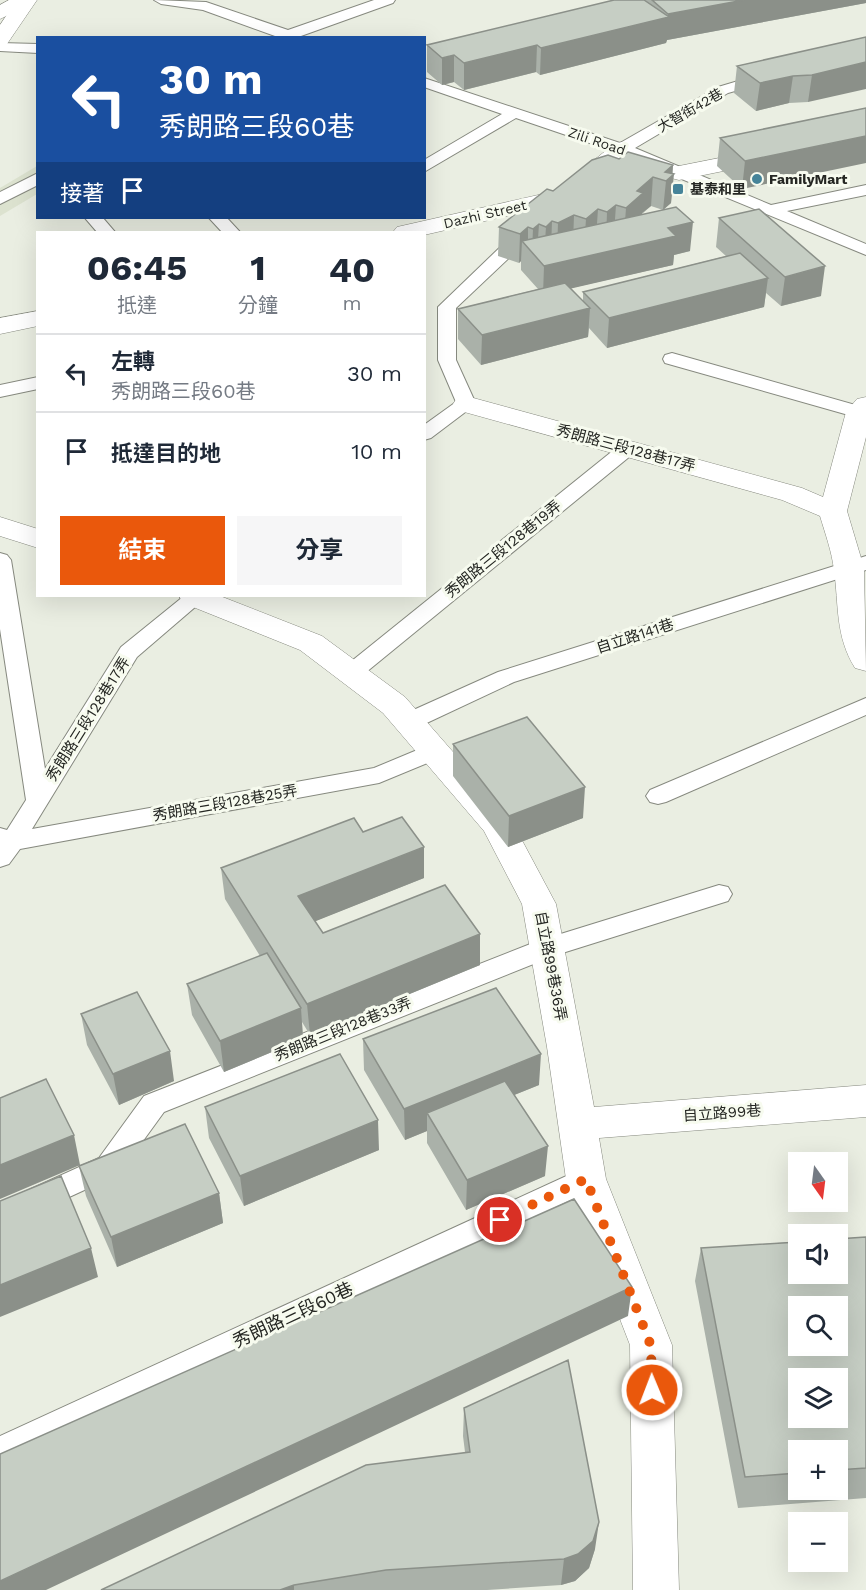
<!DOCTYPE html>
<html lang="zh-TW">
<head>
<meta charset="utf-8">
<style>
	:root { --surface:#fff; --page:#f6f6f7; --text:#1f2937; --muted:#747a83; --line:#e0e1e3; --accent:#ea580c }
	body { margin:0; font-family:"Work Sans","Noto Sans TC",sans-serif; background:var(--page); color:var(--text); height:100vh; display:flex; flex-direction:column; font-size:22px; white-space:nowrap }
	* { box-sizing:border-box; margin:0 }
	p { font-size:20px; color:var(--muted) }
	.icon { flex:none; width:33px; height:33px; fill:none; stroke:currentColor; stroke-width:2; stroke-linecap:round; stroke-linejoin:round }
	.map { position:relative; flex:1; overflow:hidden }
	.drawer { position:absolute; left:36px; top:231px; width:390px; height:366px; display:flex; flex-direction:column; background:var(--surface); border-radius:0px; box-shadow:0 6px 24px #0002 }
	.drawer>* { flex:none }
	.guide { position:absolute; left:36px; top:36px; width:390px; height:183px; border-radius:0px; box-shadow:0 6px 24px #0002; background:#1a4fa0; color:#fff; overflow:hidden }
	.needle { width:39px; rotate:166deg }
	.fabs { position:absolute; left:788px; top:1152px; display:grid; gap:12px }
	.fabs a { display:grid; place-items:center; width:60px; height:60px; border-radius:0px; background:var(--surface); box-shadow:0 6px 24px #0002; font-size:30px }
	.pin { position:absolute; display:grid; place-items:center; width:51px; height:51px; color:#fff; margin:-26px; border:3px solid #fff; border-radius:50%; box-shadow:0 2px 6px #0007 }
	.me { position:absolute; width:66px; margin:-33px; rotate:359deg; stroke-linejoin:round; filter:drop-shadow(0 0 4px #0008) }
	.turn { display:flex; align-items:center; gap:21px; height:126px; padding:0 24px; font-size:27px }
	.turn .icon { width:78px; height:78px; stroke-width:2.5 }
	.turn b { display:block; font-size:42px; line-height:51px }
	.then { display:flex; align-items:center; height:57px; padding:0 24px; background:#0003; gap:12px; font-size:22px }
	.eta { display:flex; justify-content:space-evenly; align-items:center; height:102px; text-align:center }
	.eta b { font-size:36px; font-weight:700; line-height:42px }
	.button { display:flex; gap:12px; margin-top:auto; padding:12px 24px }
	.button a { flex:1; height:69px; border-radius:0px; background:var(--accent); color:#fff; font-size:24px; font-weight:700; line-height:69px; text-align:center }
	.button a+a { background:var(--page); color:var(--text) }
	ul { padding:0; list-style:none }
	li { display:flex; align-items:center; gap:18px; height:78px; padding:0 24px; border-top:2px solid var(--line) }
	li div { flex:1 }
	li b { display:block; font-size:22px }
	li em { font-style:normal }
	.map>svg:first-child { display:block }
</style>
</head>
<body>
<div class="map">
<svg width="866" height="1590" viewBox="0 0 866 1590">
	<rect width="100%" height="100%" fill="#eaeee2"/>
	<path fill="#dce2cf" d="M 37,166 L 37,194 L 0,216 L 0,188 Z"/>
	<g fill="none" stroke-linecap="round" stroke-linejoin="round">
		<g stroke="#86897f" stroke-width="2">
			<path id="service" d="M 154,0 L 206,2 L 288,30 L 374,0 L 395,0 L 393,3 L 301,36 L 302,38 L 274,38 L 275,36 L 203,10 L 161,4 Z
				M 0,43 L 38,44 L 38,53 L 0,51 Z
				M 765,73 L 770,75 L 773,78 L 770,81 L 728,93 L 635,148 L 771,205 L 866,185 L 866,195 L 787,211 L 866,244 L 866,255 L 616,152 L 516,118 L 424,172 L 424,160 L 502,114 L 424,87 L 424,78 L 620,143 L 718,87 Z
				M 38,173 L 38,185 L 0,204 L 0,192 Z
				M 85,218 L 103,218 L 115,232 L 97,232 Z
				M 209,218 L 227,218 L 240,232 L 222,232 Z
				M 523,230 L 529,231 L 532,235 L 529,239 L 456,308 L 456,360 L 476,404 L 431,438 L 424,440 L 424,425 L 456,402 L 438,360 L 438,307 L 517,231 Z
				M 672,353 L 866,408 L 866,416 L 859,418 L 852,416 L 665,363 L 663,359 L 665,355 Z
				M 38,377 L 38,389 L 0,397 L 0,385 Z
				M 627,443 L 634,445 L 637,449 L 634,453 L 359,678 L 351,680 L 343,678 L 340,673 L 343,668 L 620,445 Z
				M 0,553 L 7,555 L 11,560 L 45,769 L 121,647 L 184,596 L 208,596 L 137,657 L 32,829 L 374,768 L 434,743 L 442,745 L 446,751 L 442,757 L 379,783 L 20,849 L 9,864 L 0,867 L 0,828 L 7,830 L 26,800 L 0,629 Z
				M 866,556 L 866,570 L 514,682 L 416,728 L 408,730 L 400,728 L 396,722 L 400,716 L 498,672 Z
				M 866,698 L 866,715 L 666,802 L 658,804 L 650,802 L 646,796 L 650,790 Z
				M 719,885 L 728,887 L 732,894 L 728,901 L 556,955 L 164,1112 L 119,1174 L 0,1229 L 0,1203 L 99,1158 L 144,1096 L 538,941 Z
				M 586,1167 L 596,1170 L 600,1179 L 596,1188 L 0,1467 L 0,1436 Z"/>
		</g>
		<g stroke="#86897f" stroke-width="1">
			<path id="minor" d="M 9,0 L 34,0 L 31,4 L 0,19 L 0,5 Z
				M 622,142 L 630,144 L 633,149 L 630,154 L 572,201 L 424,235 L 424,232 L 393,232 L 397,227 L 556,191 L 614,144 Z
				M 760,150 L 768,152 L 771,157 L 768,162 L 679,180 L 671,178 L 668,173 L 671,168 L 679,166 Z
				M 38,311 L 38,326 L 0,334 L 0,318 Z
				M 466,396 L 802,488 L 823,497 L 846,412 L 857,399 L 866,397 L 866,437 L 847,511 L 864,568 L 866,671 L 855,668 C 835,636 839,605 834,570 C 832,552 825,533 820,516 L 782,500 L 457,410 L 453,404 L 457,398 Z
				M 0,517 L 38,529 L 38,548 L 0,536 Z
				M 179,596 L 220,596 L 322,636 L 405,697 L 509,816 L 556,904 L 594,1107 L 866,1085 L 866,1117 L 599,1138 L 606,1179 L 672,1345 L 679,1590 L 633,1590 L 630,1345 L 566,1179 L 547,1047 L 522,904 L 484,831 L 383,713 L 300,650 L 183,603 Z"/>
		</g>
		<g stroke="#86897f" stroke-width="1">
			<path id="tertiary" d="M 17,0 L 37,0 L 7,44 L 0,46 L 0,25 Z"/>
		</g>
		<use href="#service" fill="#fff" fill-rule="evenodd"/>
		<use href="#minor" fill="#fff" fill-rule="evenodd"/>
		<use href="#tertiary" fill="#fff" fill-rule="evenodd"/>
	</g>
	<path fill="#aab1a9" fill-rule="evenodd" d="M 645,0 L 866,0 L 866,3 L 667,40 L 666,43 L 540,75 L 536,72 L 464,90 L 454,82 L 442,85 L 427,72 L 427,45 Z
		M 866,37 L 808,102 L 789,103 L 756,111 L 734,93 L 737,66 Z
		M 866,108 L 742,189 L 717,166 L 720,138 Z
		M 619,159 L 673,165 L 671,203 L 663,210 L 651,206 L 642,214 L 690,251 L 674,255 L 673,265 L 571,288 L 583,301 L 583,292 L 726,256 L 716,247 L 719,218 L 821,296 L 781,306 L 766,293 L 764,307 L 607,348 L 589,328 L 588,337 L 481,365 L 458,339 L 458,309 L 538,289 L 521,270 L 521,261 L 519,263 L 498,256 L 499,227 L 553,191 Z
		M 453,744 L 583,818 L 508,847 L 453,776 Z
		M 363,832 L 424,878 L 315,921 L 323,933 L 480,934 L 480,965 L 310,1035 L 302,1022 L 303,1039 L 224,1072 L 192,1015 L 187,984 L 260,956 L 225,899 L 221,868 Z
		M 81,1014 L 174,1081 L 119,1105 L 87,1045 Z
		M 363,1039 L 539,1085 L 514,1095 L 545,1176 L 466,1210 L 427,1143 L 427,1131 L 405,1140 L 364,1070 Z
		M 205,1107 L 379,1150 L 244,1206 L 209,1138 Z
		M 79,1166 L 219,1193 L 223,1223 L 117,1267 L 86,1196 Z
		M 866,1237 L 866,1498 L 738,1508 L 695,1281 L 701,1248 ZM 798,1450 L 837,1450 L 837,1490 L 798,1490 Z
		M 464,1408 L 595,1549 L 589,1568 L 575,1581 L 561,1585 L 487,1590 L 101,1590 L 465,1452 L 463,1436 Z"/>
	<path fill="#8b9089" d="M 744,0 L 866,0 L 866,3 L 667,40 L 666,43 L 540,75 L 541,48 L 668,17 L 668,14 Z
		M 537,45 L 536,72 L 464,90 L 464,63 Z
		M 454,55 L 454,82 L 442,85 L 442,58 Z
		M 866,62 L 866,89 L 808,102 L 812,75 Z
		M 793,76 L 789,103 L 756,111 L 760,83 Z
		M 866,136 L 866,163 L 742,189 L 745,161 Z
		M 673,165 L 672,176 L 674,174 L 671,203 L 663,210 L 666,181 L 665,172 Z
		M 653,177 L 651,206 L 642,213 L 641,222 L 624,236 L 626,208 L 637,191 Z
		M 616,205 L 614,233 L 606,241 L 607,212 Z
		M 598,209 L 596,238 L 584,248 L 586,219 Z
		M 574,215 L 573,244 L 557,252 L 558,223 Z
		M 552,221 L 551,250 L 544,256 L 546,227 Z
		M 693,222 L 690,251 L 674,255 L 673,265 L 543,295 L 544,266 L 668,228 Z
		M 539,224 L 537,253 L 532,252 L 533,229 Z
		M 528,227 L 528,247 L 522,241 L 521,261 L 519,263 L 520,234 Z
		M 825,266 L 821,296 L 781,306 L 785,277 Z
		M 768,278 L 764,307 L 607,348 L 609,318 Z
		M 590,308 L 588,337 L 481,365 L 482,335 Z
		M 585,787 L 583,818 L 508,847 L 509,816 Z
		M 424,847 L 424,878 L 301,927 L 298,896 Z
		M 480,934 L 480,965 L 310,1035 L 307,1004 Z
		M 301,1008 L 303,1039 L 224,1072 L 220,1041 Z
		M 170,1051 L 174,1081 L 119,1105 L 113,1074 Z
		M 541,1054 L 539,1085 L 435,1127 L 427,1113 L 427,1131 L 405,1140 L 404,1109 Z
		M 378,1120 L 379,1150 L 244,1206 L 240,1176 Z
		M 74,1135 L 80,1165 L 0,1199 L 0,1165 Z
		M 548,1146 L 545,1176 L 466,1210 L 467,1180 Z
		M 219,1193 L 223,1223 L 117,1267 L 111,1237 Z
		M 91,1248 L 98,1277 L 0,1317 L 0,1285 Z
		M 632,1287 L 628,1316 L 46,1590 L 0,1590 L 0,1581 Z
		M 599,1522 L 595,1549 L 589,1568 L 575,1581 L 561,1585 L 564,1559 Z
		M 294,1585 L 294,1590 L 280,1590 Z"/>
	<path fill="#c6cec4" stroke="#8b9089" stroke-width="1.5" fill-rule="evenodd" d="M 614,0 L 644,0 L 669,17 L 541,48 L 537,45 L 464,63 L 454,55 L 442,58 L 427,45 Z
		M 652,0 L 744,0 L 668,14 Z
		M 866,37 L 866,62 L 812,75 L 793,76 L 760,83 L 737,66 Z
		M 866,108 L 866,136 L 745,161 L 720,138 Z
		M 628,152 L 673,165 L 665,172 L 674,174 L 666,181 L 653,177 L 637,191 L 643,193 L 626,208 L 616,205 L 607,212 L 598,209 L 586,219 L 574,215 L 558,223 L 552,221 L 546,227 L 539,224 L 533,229 L 528,227 L 520,234 L 499,227 L 547,189 L 553,191 L 592,160 L 608,155 L 619,159 Z
		M 676,207 L 693,222 L 668,228 L 676,236 L 544,266 L 522,241 Z
		M 759,209 L 825,266 L 785,277 L 719,218 Z
		M 740,253 L 768,278 L 609,318 L 583,292 Z
		M 565,283 L 590,308 L 482,335 L 458,309 Z
		M 527,717 L 585,787 L 509,816 L 453,744 Z
		M 402,817 L 424,847 L 298,896 L 323,933 L 445,885 L 480,934 L 307,1004 L 221,868 L 354,818 L 363,832 Z
		M 267,953 L 301,1008 L 220,1041 L 187,984 Z
		M 496,988 L 541,1054 L 404,1109 L 363,1039 Z
		M 137,992 L 170,1051 L 113,1074 L 81,1014 Z
		M 340,1054 L 378,1120 L 240,1176 L 205,1107 Z
		M 46,1079 L 74,1135 L 0,1165 L 0,1098 Z
		M 505,1081 L 548,1146 L 467,1180 L 427,1113 Z
		M 185,1124 L 219,1193 L 111,1237 L 79,1166 Z
		M 61,1176 L 91,1248 L 0,1285 L 0,1201 Z
		M 574,1199 L 632,1287 L 0,1581 L 0,1454 Z
		M 866,1237 L 866,1468 L 837,1470 L 837,1450 L 798,1450 L 798,1473 L 745,1477 L 701,1248 L 798,1242 L 798,1274 L 837,1274 L 837,1239 ZM 798,1306 L 837,1306 L 837,1346 L 798,1346 ZM 798,1378 L 837,1378 L 837,1418 L 798,1418 Z
		M 568,1360 L 599,1522 L 593,1541 L 578,1554 L 564,1559 L 386,1570 L 294,1585 L 280,1590 L 101,1590 L 366,1465 L 470,1452 L 464,1408 Z"/>
	<g fill="none" stroke-linecap="round" stroke-linejoin="round">
		<path stroke="#ea580c" stroke-width="10" stroke-dasharray="0 18" d="M 500,1220 L 586,1179 L 651,1346 L 652,1390"/>
	</g>
	<g fill="#468499" stroke="#f7fbef" stroke-width="2">
		<circle cx="757" cy="179" r="6"/>
		<rect x="672" y="183" width="12" height="12" rx="3"/>
	</g>
	<g text-anchor="middle" stroke-width="6" stroke-linejoin="round" paint-order="stroke">
		<g font-size="14" fill="#252723" stroke="#f7fbef">
			<text transform="translate(690 110) rotate(-30)" y="5">大智街42巷</text>
			<text transform="translate(597 141) rotate(19)" y="5">Zili Road</text>
			<text transform="translate(485 214) rotate(-13)" y="5">Dazhi Street</text>
		</g>
		<g font-size="14" font-weight="bold" fill="#252723" stroke="#f7fbef" text-anchor="start">
			<text x="769" y="184">FamilyMart</text>
			<text x="690" y="194">基泰和里</text>
		</g>
		<g font-size="15" fill="#252723" stroke="#f7fbef">
			<text transform="translate(626 448) rotate(15)" y="5">秀朗路三段128巷17弄</text>
			<text transform="translate(503 549) rotate(-39)" y="5">秀朗路三段128巷19弄</text>
			<text transform="translate(635 636) rotate(-18)" y="5">自立路141巷</text>
			<text transform="translate(88 719) rotate(-58)" y="5">秀朗路三段128巷17弄</text>
			<text transform="translate(225 803) rotate(-10)" y="5">秀朗路三段128巷25弄</text>
			<text transform="translate(551 966) rotate(79)" y="5">自立路99巷36弄</text>
			<text transform="translate(343 1029) rotate(-22)" y="5">秀朗路三段128巷33弄</text>
			<text transform="translate(722 1113) rotate(-4)" y="5">自立路99巷</text>
		</g>
		<g font-size="18" fill="#252723" stroke="#f7fbef">
			<text transform="translate(293 1315) rotate(-25)" y="6">秀朗路三段60巷</text>
		</g>
	</g>
</svg>
<div class="fabs">
<a><svg class="needle" viewBox="-14 -14 28 28"><path d="M0-13l5 13h-10z" fill="#e53935"/><path d="M0 13l5-13h-10z" fill="#747a83"/></svg></a>
<a><svg class="icon" aria-label="sound" viewBox="0 0 24 24"><path d="M4 9h4l5-4v14l-5-4H4zM17 9q2 3 0 6"/></svg></a>
<a><svg class="icon" aria-label="search" viewBox="0 0 24 24"><circle cx="10" cy="10" r="6"/><path d="M15 15l6 6"/></svg></a>
<a><svg class="icon" aria-label="layers" viewBox="0 0 24 24"><path d="M12 4l9 5-9 5-9-5zM3 14l9 5 9-5"/></svg></a>
<a>+</a>
<a>−</a>
</div>
<div class="pin" style="left:500px;top:1220px;background:#d93025"><svg class="icon" aria-label="arrive" viewBox="0 0 24 24"><path d="M6 21V4h12l-3 4 3 4H6"/></svg></div>
<svg class="me" style="left:652px;top:1390px" viewBox="-20 -20 40 40"><circle r="17" fill="#ea580c" stroke="#fff" stroke-width="3"/><path d="M0-11L8 9 0 5-8 9z" fill="#fff"/></svg>
<div class="guide">
<div class="turn"><svg class="icon" aria-label="left" viewBox="0 0 24 24"><path d="M17 20v-9H6M10 6l-5 5 5 5"/></svg><div><b>30 m</b>秀朗路三段60巷</div></div>
<div class="then">接著<svg class="icon" aria-label="arrive" viewBox="0 0 24 24"><path d="M6 21V4h12l-3 4 3 4H6"/></svg></div>
</div>
<section class="drawer">
<div class="eta">
<div><b>06:45</b><p>抵達</p></div>
<div><b>1</b><p>分鐘</p></div>
<div><b>40</b><p>m</p></div>
</div>
<ul>
<li><svg class="icon" aria-label="left" viewBox="0 0 24 24"><path d="M17 20v-9H6M10 6l-5 5 5 5"/></svg><div><b>左轉</b><p>秀朗路三段60巷</p></div><em>30 m</em></li>
<li><svg class="icon" aria-label="arrive" viewBox="0 0 24 24"><path d="M6 21V4h12l-3 4 3 4H6"/></svg><div><b>抵達目的地</b></div><em>10 m</em></li>
</ul>
<div class="button"><a>結束</a><a>分享</a></div>
</section>
</div>
</body>
</html>
